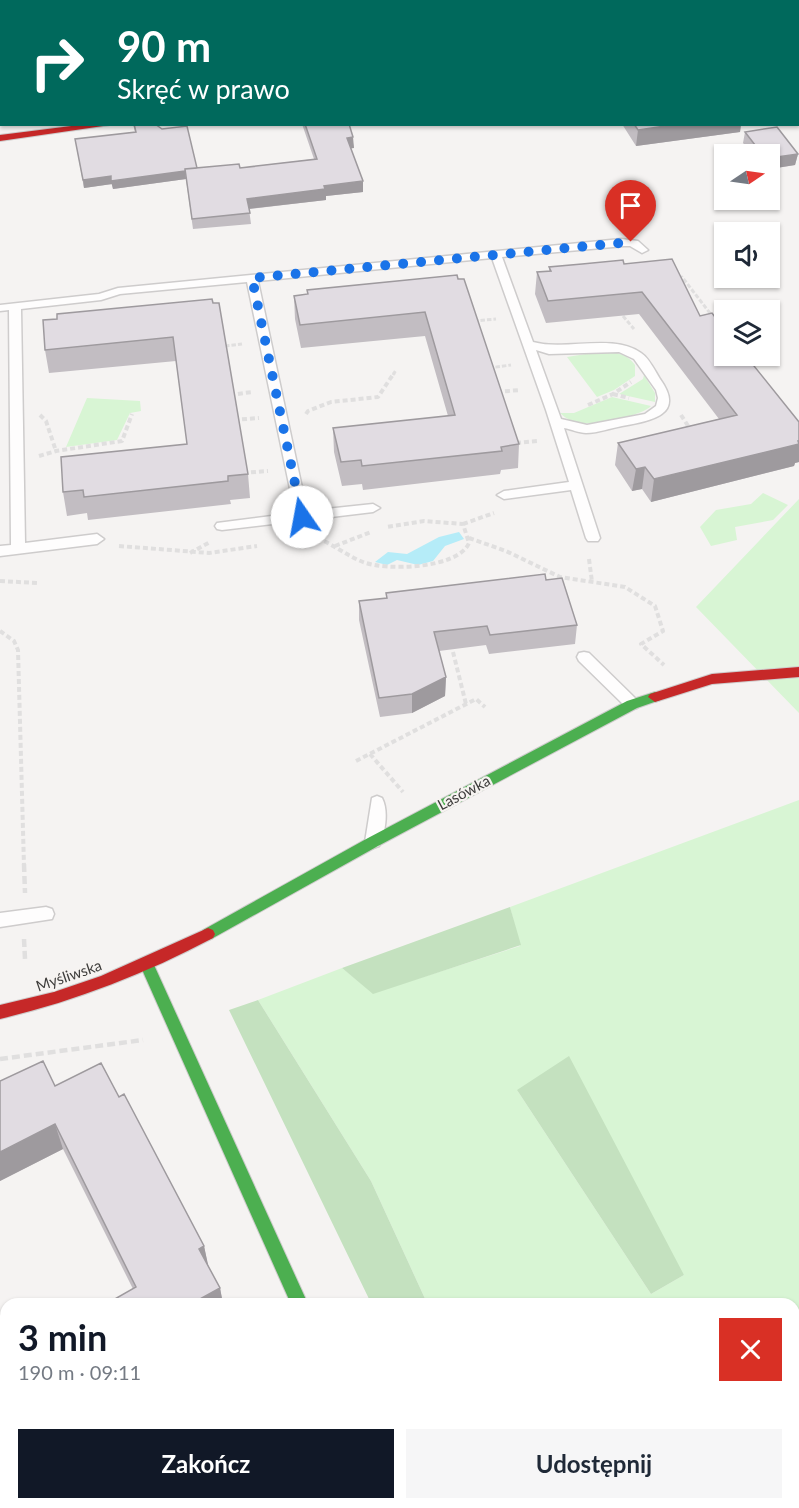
<!DOCTYPE html>
<html lang="pl">
<head>
<meta charset="utf-8">
<style>
	:root { --surface:#fff; --page:#f6f6f7; --text:#1f2937; --muted:#747a83; --accent:#111827 }
	body { margin:0; font-family:Lato,sans-serif; background:var(--page); color:var(--text); height:100vh; display:flex; flex-direction:column; font-size:22px; white-space:nowrap }
	* { box-sizing:border-box; margin:0 }
	p { font-size:20px; color:var(--muted) }
	.icon { flex:none; width:33px; height:33px; fill:none; stroke:currentColor; stroke-width:2; stroke-linecap:round; stroke-linejoin:round }
	.map { position:relative; flex:1; overflow:hidden }
	.details { position:absolute; left:0px; top:1298px; width:800px; height:212px; display:flex; flex-direction:column; background:var(--surface); border-radius:18px 18px 0 0; box-shadow:0 2px 4px #0004 }
	.details>* { flex:none }
	.banner { position:absolute; left:0px; top:0px; width:800px; height:126px; box-shadow:0 2px 4px #0004; background:#00695c; color:#fff; overflow:hidden }
	.needle { width:39px; rotate:77deg }
	.buttons { position:absolute; left:714px; top:144px; display:grid; gap:12px }
	.buttons a { display:grid; place-items:center; width:66px; height:66px; border-radius:0px; background:var(--surface); box-shadow:0 2px 4px #0004; font-size:30px }
	.pin { position:absolute; display:grid; place-items:center; width:51px; height:51px; color:#fff; margin:-62px -26px; border-radius:50% 50% 50% 0; rotate:-45deg; box-shadow:0 0 6px #0007 }
	.pin .icon { rotate:45deg }
	.me { position:absolute; width:66px; margin:-33px; rotate:348deg; stroke-linejoin:round; filter:drop-shadow(0 0 4px #0008) }
	.turn { display:flex; align-items:center; gap:21px; height:126px; padding:0 18px; font-size:27px }
	.turn .icon { width:78px; height:78px; stroke-width:2.5 }
	.turn b { display:block; font-size:42px; line-height:51px }
	.round { display:grid; place-items:center; flex:none; width:63px; height:63px; border-radius:0px; background:var(--page) }
	.headline { display:flex; align-items:center; justify-content:space-between; height:102px; padding:0 18px }
	h1 { font-size:36px; font-weight:700; line-height:45px; color:var(--accent) }
	.action { display:flex; gap:12px; margin-top:auto; padding:12px 18px }
	.action a { flex:1; height:69px; border-radius:0px; background:var(--accent); color:#fff; font-size:24px; font-weight:700; line-height:69px; text-align:center }
	.action a+a { background:var(--page); color:var(--text) }
	.map>svg:first-child { display:block }
</style>
</head>
<body>
<div class="map">
<svg width="799" height="1508" viewBox="0 0 799 1508">
	<rect width="100%" height="100%" fill="#f5f3f2"/>
	<path fill="#ebe3e0" d="M 245,1503 L 465,1503 L 468,1508 L 237,1508 Z"/>
	<path fill="#d8f5d4" fill-rule="evenodd" d="M 598,352 C 613,352 626,352 635,365 L 635,376 L 614,390 L 597,397 L 567,357 Z
		M 644,375 L 655,393 L 655,402 L 619,394 L 643,379 Z
		M 612,397 L 651,406 C 642,416 595,425 581,423 C 573,422 566,419 560,413 L 574,413 Z
		M 87,398 L 140,401 L 141,411 L 130,413 L 117,440 L 66,447 Z
		M 763,493 L 788,505 L 773,520 L 735,527 L 737,540 L 711,546 L 700,527 L 716,510 L 751,504 Z
		M 799,499 L 799,713 L 696,607 Z
		M 799,800 L 799,1508 L 521,1508 L 519,1503 L 794,1503 L 794,1304 L 427,1303 L 371,1181 L 258,1000 L 342,968 L 373,993 L 520,946 L 510,907 ZM 517,1090 L 684,1275 L 651,1294 Z"/>
	<path fill="#c4e1bf" d="M 510,907 L 521,945 L 373,994 L 342,968 Z
		M 258,1000 L 371,1181 L 427,1303 L 371,1303 L 229,1010 Z
		M 569,1056 L 684,1275 L 651,1294 L 517,1090 Z"/>
	<path fill="#b5ecf8" d="M 459,532 L 464,539 L 445,546 L 433,561 L 418,565 L 397,560 L 387,565 L 375,562 L 388,552 L 407,554 L 439,537 Z"/>
	<g fill="none" stroke-linecap="round" stroke-linejoin="round">
		<g stroke="#cecccc" stroke-width="3">
			<path id="lane" d="M 621,239 L 638,241 L 648,250 L 642,253 L 630,246 L 624,246 L 502,257 L 533,342 C 566,351 613,333 641,353 C 649,358 655,371 660,379 C 686,415 651,421 622,426 C 611,428 598,433 586,433 C 579,433 571,429 564,428 L 600,538 L 598,541 L 588,541 L 586,538 L 571,490 L 504,499 L 497,495 L 504,491 L 569,482 L 546,410 L 492,258 L 258,281 L 307,511 L 373,504 L 380,508 L 373,512 L 222,530 L 217,529 L 215,526 L 217,523 L 295,513 L 247,282 L 120,294 L 101,300 L 21,309 L 25,543 L 97,534 L 104,539 L 97,544 L 0,556 L 0,546 L 11,545 L 9,310 L 0,311 L 0,305 L 99,294 L 118,288 ZM 536,350 L 549,354 L 619,352 L 634,359 L 656,390 L 658,398 L 656,406 L 645,414 L 587,425 L 561,419 Z
				M 584,652 L 589,653 L 637,700 L 639,704 L 637,708 L 627,708 L 579,661 L 577,657 L 579,653 Z
				M 377,796 L 382,798 C 389,811 385,834 379,846 L 373,848 L 367,846 L 365,842 L 372,798 Z
				M 46,907 L 52,909 L 54,914 L 52,919 L 0,927 L 0,913 Z"/>
		</g>
		<g stroke="#cecccc" stroke-width="3">
			<path id="street" d="M 161,1503 L 210,1503 L 208,1508 L 159,1508 Z
				M 373,1503 L 415,1503 L 417,1508 L 375,1508 Z"/>
		</g>
		<g stroke="#cecccc" stroke-width="2">
			<path id="fast" d="M 655,692 L 660,694 L 662,697 L 660,700 L 637,708 L 378,846 L 213,938 L 208,940 L 203,938 L 201,934 L 203,930 L 368,838 L 627,701 Z
				M 147,959 L 152,961 L 154,965 L 308,1304 L 291,1304 L 140,965 L 142,961 Z"/>
		</g>
		<g stroke="#cecccc" stroke-width="2">
			<path id="jam" d="M 87,124 L 117,124 L 0,141 L 0,135 Z
				M 799,667 L 799,677 L 712,684 L 655,702 L 648,697 L 650,694 L 712,674 Z
				M 208,928 L 213,930 L 215,934 L 213,938 C 145,974 75,1001 0,1019 L 0,1005 L 54,992 L 101,976 Z"/>
		</g>
		<path stroke="#e0dfdf" stroke-width="3" stroke-dasharray="4.5 2" stroke-linecap="butt" d="M 102,2 L 112,0
			M 408,2 L 412,0
			M 678,277 L 682,277 L 713,317
			M 623,316 L 634,329
			M 474,321 L 496,319
			M 225,346 L 242,344
			M 489,368 L 511,365
			M 393,375 L 396,370"/>
		<path stroke="#e0dfdf" stroke-width="4" stroke-dasharray="5 3" stroke-linecap="butt" d="M 497,392 L 520,390
			M 613,394 L 629,398
			M 230,395 L 252,392
			M 588,405 L 613,394 L 631,382
			M 306,414 L 308,411 L 331,402 L 378,397 L 394,373
			M 40,415 L 46,421 L 56,451
			M 681,415 L 690,429
			M 234,420 L 259,418
			M 516,443 L 538,441
			M 39,456 L 56,451 L 122,441 L 132,414
			M 243,473 L 268,471
			M 463,524 L 494,513
			M 317,538 C 333,544 347,556 363,562 C 386,571 458,569 469,543 L 463,524 L 424,521 L 386,527
			M 469,538 L 506,551 L 560,577 L 625,587 L 655,606 L 663,631 L 641,644 L 664,665
			M 119,546 L 209,553 L 257,546
			M 335,546 L 371,532
			M 190,553 L 210,542
			M 589,559 L 592,582
			M 0,581 L 37,583
			M 0,631 L 14,641 L 18,650 L 24,866
			M 453,652 L 466,704
			M 370,754 L 403,792
			M 356,761 L 476,699 L 485,707"/>
		<path stroke="#e0dfdf" stroke-width="4.5" stroke-dasharray="8 4" stroke-linecap="butt" d="M 24,864 L 25,893
			M 24,939 L 25,959
			M 0,1059 L 143,1040
			M 66,1508 L 75,1503"/>
		<use href="#lane" fill="#fefdfd" fill-rule="evenodd"/>
		<use href="#street" fill="#fefdfd" fill-rule="evenodd"/>
		<use href="#fast" fill="#4caf50" fill-rule="evenodd"/>
		<use href="#jam" fill="#c62828" fill-rule="evenodd"/>
	</g>
	<path fill="#c2bdc2" d="M 133,124 L 155,124 L 197,168 L 240,168 L 314,159 L 302,124 L 349,124 L 354,148 L 351,148 L 363,192 L 326,196 L 326,200 L 249,209 L 251,224 L 193,229 L 186,179 L 113,189 L 112,184 L 84,188 L 75,139 L 135,132 Z
		M 622,124 L 741,124 L 740,132 L 636,146 Z
		M 745,132 L 798,154 L 795,165 L 770,169 L 770,154 L 752,154 L 743,143 Z
		M 624,264 L 700,316 L 799,422 L 799,462 L 795,463 L 794,466 L 651,502 L 642,489 L 632,491 L 615,465 L 618,443 L 719,419 L 639,314 L 546,323 L 535,294 L 537,272 L 549,271 L 549,267 Z
		M 457,275 L 519,444 L 518,468 L 501,470 L 500,474 L 363,490 L 362,484 L 342,486 L 334,452 L 333,428 L 448,416 L 425,336 L 301,348 L 295,319 L 294,296 L 307,294 L 307,290 Z
		M 212,299 L 248,474 L 250,498 L 230,500 L 231,504 L 88,520 L 87,513 L 67,516 L 63,492 L 187,444 L 176,361 L 49,373 L 45,350 Z
		M 546,580 L 577,625 L 575,644 L 489,654 L 486,645 L 439,651 L 446,677 L 445,696 L 412,713 L 380,717 L 359,620 L 359,601 L 386,598 L 386,593 Z
		M 0,1081 L 55,1086 L 119,1097 L 204,1246 L 208,1266 L 220,1288 L 223,1304 L 106,1304 L 133,1289 L 63,1149 L 0,1181 Z"/>
	<path fill="#9e9a9e" d="M 679,124 L 741,124 L 740,132 L 636,146 L 638,130 Z
		M 353,137 L 354,148 L 347,149 L 347,138 Z
		M 798,154 L 795,165 L 770,169 L 770,158 Z
		M 185,171 L 186,179 L 113,189 L 111,181 Z
		M 111,176 L 112,184 L 84,188 L 83,180 Z
		M 363,181 L 363,192 L 326,196 L 326,200 L 248,209 L 247,199 L 324,186 Z
		M 799,441 L 799,462 L 795,463 L 794,466 L 651,502 L 654,479 Z
		M 645,467 L 642,489 L 632,491 L 636,469 Z
		M 446,677 L 445,696 L 412,713 L 412,694 Z
		M 55,1124 L 63,1149 L 0,1181 L 0,1152 Z
		M 204,1246 L 209,1269 L 199,1249 Z
		M 220,1288 L 223,1304 L 191,1304 Z
		M 6,1437 L 6,1463 L 0,1466 L 0,1441 Z"/>
	<path fill="#e1dce2" stroke="#9e9a9e" stroke-width="1.5" d="M 623,0 L 718,0 L 720,2 L 624,2 Z
		M 134,124 L 155,124 L 162,129 L 187,126 L 197,168 L 185,169 L 185,171 L 111,181 L 111,176 L 83,180 L 75,139 L 136,132 Z
		M 305,124 L 349,124 L 353,137 L 347,138 L 363,181 L 324,186 L 325,189 L 247,199 L 250,213 L 192,219 L 185,169 L 239,164 L 240,168 L 317,159 Z
		M 634,124 L 679,124 L 638,130 Z
		M 777,127 L 798,154 L 770,158 L 770,154 L 762,154 L 745,132 Z
		M 672,259 L 700,316 L 712,313 L 724,329 L 724,356 L 746,356 L 799,422 L 799,441 L 798,441 L 799,444 L 654,479 L 645,467 L 636,469 L 618,443 L 737,415 L 642,292 L 548,301 L 537,272 L 551,271 L 549,267 L 582,264 L 623,260 L 624,264 Z
		M 457,275 L 458,279 L 464,279 L 519,444 L 501,447 L 502,451 L 362,466 L 361,460 L 341,462 L 333,428 L 455,415 L 425,312 L 300,325 L 294,296 L 308,294 L 307,290 Z
		M 212,299 L 213,303 L 219,303 L 248,474 L 228,476 L 228,481 L 84,497 L 83,490 L 63,492 L 61,457 L 187,444 L 173,337 L 45,350 L 43,320 L 57,319 L 57,314 Z
		M 545,574 L 546,580 L 562,578 L 577,625 L 490,635 L 487,626 L 434,632 L 446,677 L 412,694 L 379,698 L 359,601 L 387,598 L 386,593 Z
		M 43,1061 L 55,1086 L 101,1063 L 119,1097 L 124,1094 L 204,1246 L 199,1249 L 220,1288 L 191,1304 L 106,1304 L 136,1287 L 55,1124 L 0,1152 L 0,1081 Z
		M 6,1357 L 6,1437 L 0,1441 L 0,1361 Z"/>
	<g fill="none" stroke-linecap="round" stroke-linejoin="round">
		<path stroke="#1a73e8" stroke-width="10" stroke-dasharray="0 18" d="M 302,517 L 252,278 L 631,242"/>
	</g>
	<g text-anchor="middle" stroke-width="4.5" stroke-linejoin="round" paint-order="stroke">
		<g font-size="15" fill="#3d3c3b" stroke="#f6f3f1">
			<text transform="translate(464 793) rotate(-28)" y="5">Lasówka</text>
			<text transform="translate(69 976) rotate(-19)" y="5">Myśliwska</text>
		</g>
	</g>
</svg>
<div class="buttons">
<a><svg class="needle" viewBox="-14 -14 28 28"><path d="M0-13l5 13h-10z" fill="#e53935"/><path d="M0 13l5-13h-10z" fill="#747a83"/></svg></a>
<a><svg class="icon" aria-label="sound" viewBox="0 0 24 24"><path d="M4 9h4l5-4v14l-5-4H4zM17 9q2 3 0 6"/></svg></a>
<a><svg class="icon" aria-label="layers" viewBox="0 0 24 24"><path d="M12 4l9 5-9 5-9-5zM3 14l9 5 9-5"/></svg></a>
</div>
<div class="pin" style="left:631px;top:242px;background:#d93025"><svg class="icon" aria-label="arrive" viewBox="0 0 24 24"><path d="M6 21V4h12l-3 4 3 4H6"/></svg></div>
<svg class="me" style="left:302px;top:517px" viewBox="-20 -20 40 40"><circle r="19" fill="#fff"/><path d="M0-13L10 11 0 6-10 11z" fill="#1a73e8"/></svg>
<div class="banner">
<div class="turn"><svg class="icon" aria-label="right" viewBox="0 0 24 24"><path d="M7 20v-9h11M14 6l5 5-5 5"/></svg><div><b>90 m</b>Skręć w prawo</div></div>
</div>
<section class="details">
<div class="headline"><div><h1>3 min</h1><p>190 m · 09:11</p></div><a class="round" style="background:#d93025;color:#fff"><svg class="icon" aria-label="close" viewBox="0 0 24 24"><path d="M6 6l12 12M18 6L6 18"/></svg></a></div>
<div class="action"><a>Zakończ</a><a>Udostępnij</a></div>
</section>
</div>
</body>
</html>
